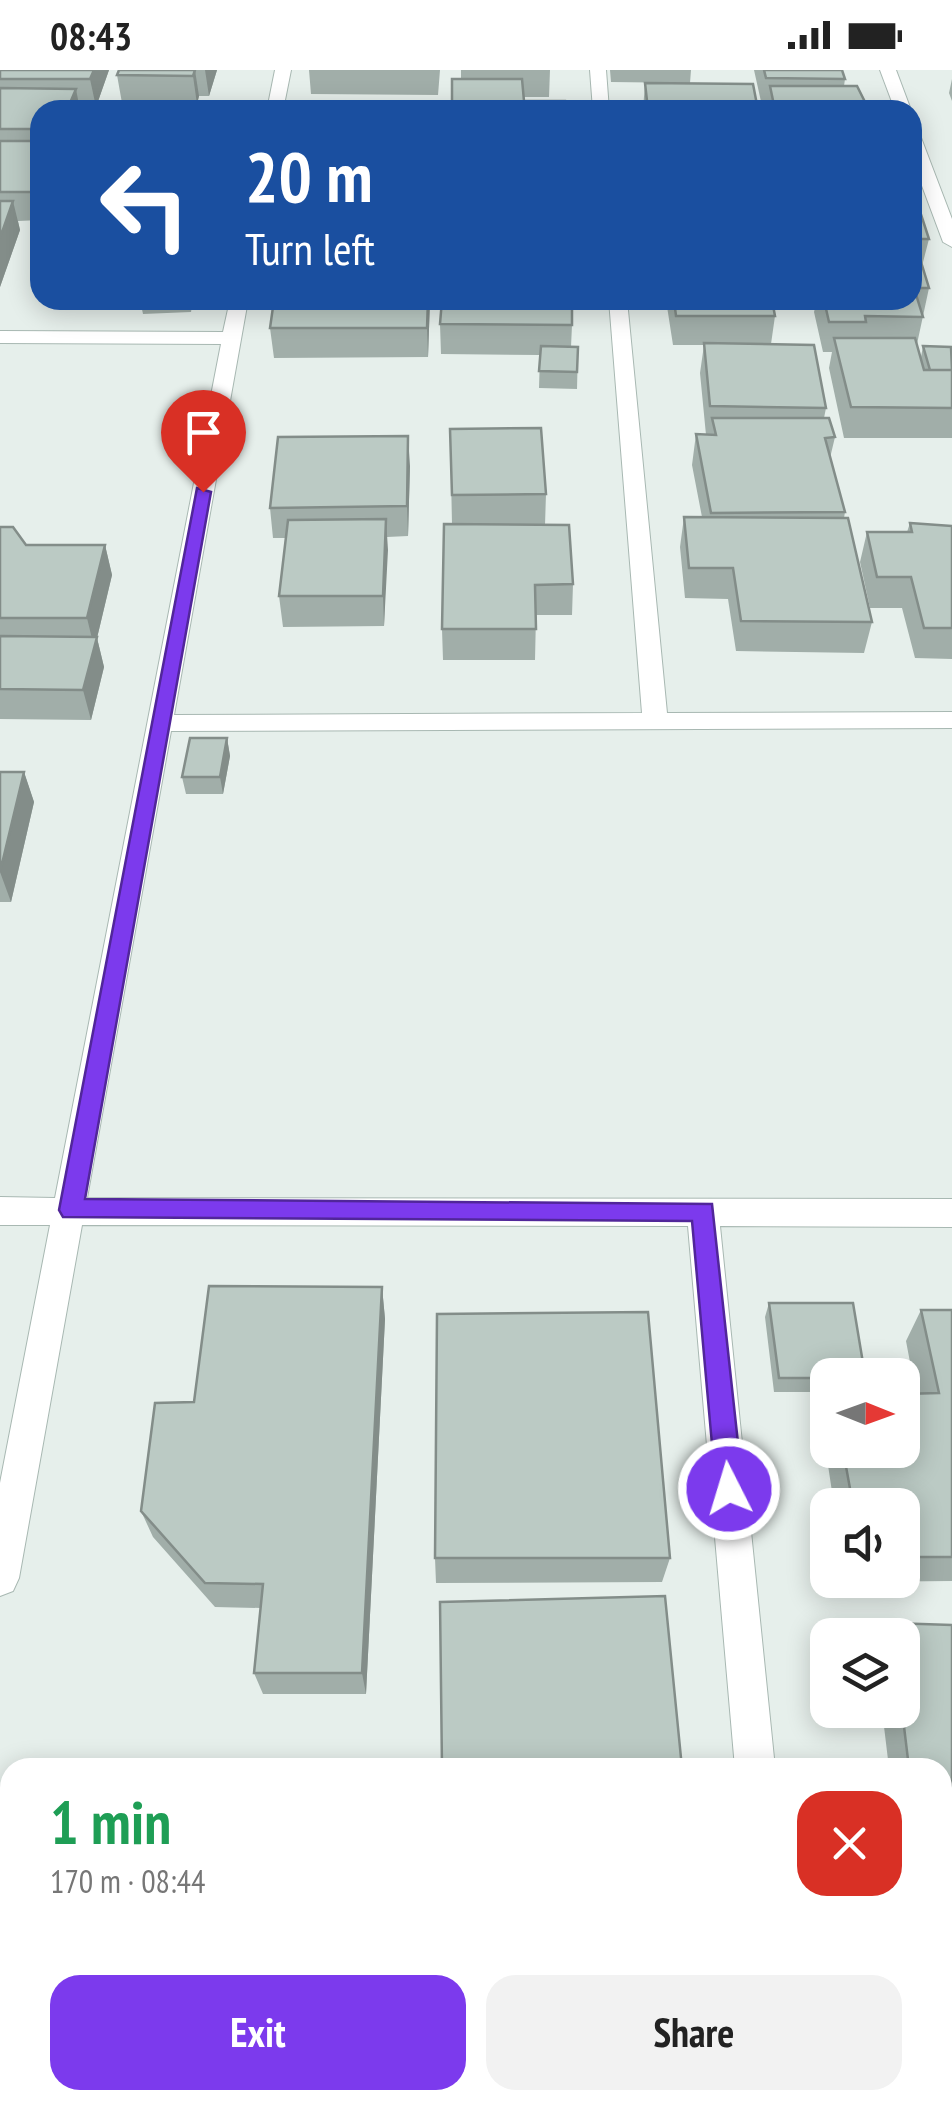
<!DOCTYPE html>
<html lang="en">
<head>
<meta charset="utf-8">
<style>
	:root { --surface:#fff; --page:#f2f2f2; --text:#222; --muted:#767676; --accent:#7c3aed }
	body { margin:0; font-family:"PT Sans Narrow",sans-serif; background:var(--page); color:var(--text); height:100vh; display:flex; flex-direction:column; font-size:38px; white-space:nowrap }
	* { box-sizing:border-box; margin:0 }
	p { font-size:32px; color:var(--muted) }
	.icon { flex:none; width:55px; height:55px; fill:none; stroke:currentColor; stroke-width:2; stroke-linecap:round; stroke-linejoin:round }
	.map { position:relative; flex:1; overflow:hidden }
	.sheet { position:absolute; left:0px; top:1688px; width:952px; height:352px; display:flex; flex-direction:column; background:var(--surface); border-radius:30px 30px 0 0; box-shadow:0 5px 25px #0003 }
	.sheet>* { flex:none }
	.hud { position:absolute; left:30px; top:30px; width:892px; height:210px; border-radius:30px; box-shadow:0 5px 25px #0003; background:#1a4fa0; color:#fff; overflow:hidden }
	.needle { width:65px; rotate:91deg }
	.fabs { position:absolute; left:810px; top:1288px; display:grid; gap:20px }
	.fabs a { display:grid; place-items:center; width:110px; height:110px; border-radius:20px; background:var(--surface); box-shadow:0 5px 25px #0003; font-size:50px }
	.pin { position:absolute; display:grid; place-items:center; width:85px; height:85px; color:#fff; margin:-102px -42px; border-radius:50% 50% 50% 0; rotate:-45deg; box-shadow:0 0 10px #0007 }
	.pin .icon { rotate:45deg }
	.me { position:absolute; width:110px; margin:-55px; rotate:355deg; stroke-linejoin:round; filter:drop-shadow(0 0 8px #0008) }
	.turn { display:flex; align-items:center; gap:35px; height:210px; padding:0 50px; font-size:45px }
	.turn .icon { width:130px; height:130px; stroke-width:2.5 }
	.turn b { display:block; font-size:70px; line-height:85px }
	.round { display:grid; place-items:center; flex:none; width:105px; height:105px; border-radius:30px; background:var(--page) }
	.overview { display:flex; align-items:center; justify-content:space-between; height:170px; padding:0 50px }
	h1 { font-size:60px; font-weight:700; line-height:75px; color:#1e9e55 }
	.primary-button { display:flex; gap:20px; margin-top:auto; padding:20px 50px }
	.primary-button a { flex:1; height:115px; border-radius:30px; background:var(--accent); color:#fff; font-size:40px; font-weight:700; line-height:115px; text-align:center }
	.primary-button a+a { background:var(--page); color:var(--text) }
	.status { display:flex; justify-content:space-between; align-items:center; height:70px; padding:0 50px; background:var(--surface); direction:ltr }
	.status svg { height:28px; fill:currentColor }
	.map>svg:first-child { display:block }
</style>
</head>
<body>
<div class="status"><b>08:43</b><svg viewBox="0 0 49 12"><path d="M0 12V9h3v3zM5 12V6h3v6zM10 12V3h3v9zM15 12V0h3v12zM26 1h20v11H26zM47 4h2v5h-2z"/></svg></div>
<div class="map">
<svg width="952" height="2038" viewBox="0 0 952 2038">
	<rect width="100%" height="100%" fill="#e6efeb"/>
	<g fill="none" stroke-linecap="round" stroke-linejoin="round">
		<g stroke="#a8b8b2" stroke-width="2">
			<path id="minor" d="M 275,0 L 291,0 L 283,40 L 267,40 Z
				M 590,0 L 606,0 L 609,40 L 593,40 Z
				M 880,0 L 896,0 L 911,40 L 895,40 Z
				M 912,60 L 920,65 L 952,149 L 952,177 L 943,172 L 912,89 Z
				M 230,230 L 248,230 L 174,645 L 642,643 L 609,230 L 627,230 L 667,643 L 952,642 L 952,658 L 171,661 L 87,1128 L 952,1129 L 952,1157 L 720,1156 L 775,1698 L 735,1698 L 688,1156 L 82,1155 L 19,1508 L 13,1521 L 0,1526 L 0,1413 L 50,1155 L 0,1155 L 0,1127 L 55,1128 L 221,274 L 0,273 L 0,261 L 223,262 Z
				M 764,2030 L 808,2030 L 809,2038 L 765,2038 Z"/>
		</g>
		<use href="#minor" fill="#fff" fill-rule="evenodd"/>
	</g>
	<path fill="#a1aea9" d="M 0,0 L 109,0 L 96,37 L 79,37 L 80,40 L 40,40 L 40,150 L 18,151 L 20,160 L 0,217 Z
		M 119,0 L 217,0 L 209,26 L 199,26 L 197,34 L 122,33 L 117,5 Z
		M 309,0 L 440,0 L 438,25 L 311,24 Z
		M 461,0 L 550,0 L 549,27 L 524,27 L 452,40 L 461,9 Z
		M 610,0 L 691,0 L 690,13 L 611,12 Z
		M 754,0 L 842,0 L 845,9 L 844,16 L 869,40 L 766,40 L 767,36 L 762,36 Z
		M 952,9 L 952,31 L 949,23 Z
		M 645,13 L 758,40 L 643,40 Z
		M 912,126 L 929,169 L 922,196 L 929,218 L 917,274 L 921,287 L 923,276 L 952,281 L 952,368 L 844,368 L 829,298 L 832,282 L 823,282 L 814,242 L 817,230 L 912,230 Z
		M 140,230 L 193,230 L 191,242 L 143,244 Z
		M 274,230 L 430,230 L 428,287 L 274,288 L 270,258 Z
		M 666,230 L 772,230 L 775,246 L 771,274 L 826,338 L 824,348 L 835,367 L 830,388 L 845,442 L 844,448 L 872,552 L 864,583 L 736,581 L 728,529 L 685,528 L 680,477 L 684,447 L 702,447 L 692,395 L 696,364 L 706,365 L 700,303 L 704,275 L 673,275 Z
		M 440,254 L 572,255 L 571,277 L 578,277 L 577,319 L 539,318 L 540,285 L 441,284 Z
		M 450,359 L 546,424 L 545,455 L 573,514 L 572,545 L 536,545 L 535,590 L 443,590 L 442,559 L 452,454 Z
		M 410,396 L 408,466 L 387,467 L 384,556 L 283,557 L 279,526 L 286,468 L 273,468 L 270,438 Z
		M 910,453 L 952,456 L 952,589 L 915,588 L 902,538 L 870,538 L 860,492 L 867,462 L 907,462 Z
		M 0,457 L 26,475 L 105,475 L 112,505 L 97,568 L 104,597 L 91,650 L 0,649 Z
		M 227,668 L 230,686 L 223,724 L 186,724 L 182,707 Z
		M 0,702 L 24,702 L 34,732 L 11,832 L 0,832 Z
		M 382,1217 L 385,1249 L 366,1624 L 263,1624 L 254,1603 L 261,1538 L 215,1537 L 153,1467 L 141,1441 L 194,1332 Z
		M 769,1233 L 828,1305 L 828,1322 L 774,1322 L 765,1247 Z
		M 921,1240 L 952,1240 L 952,1511 L 847,1512 L 846,1510 L 902,1510 L 902,1435 L 834,1435 L 826,1382 L 828,1378 L 828,1380 L 902,1380 L 916,1324 L 906,1271 Z
		M 435,1488 L 670,1488 L 662,1512 L 436,1513 Z
		M 891,1553 L 952,1555 L 952,1825 L 942,1825 L 942,1698 L 889,1698 L 882,1640 L 902,1640 L 902,1565 L 882,1565 Z
		M 952,1929 L 952,1989 L 944,1932 Z
		M 0,1956 L 304,2038 L 9,2038 L 0,2036 Z
		M 635,2030 L 752,2030 L 753,2038 L 635,2038 Z
		M 893,2030 L 942,2030 L 952,2038 L 894,2038 Z"/>
	<path fill="#838d89" d="M 94,0 L 109,0 L 96,37 L 90,9 Z
		M 195,0 L 199,26 L 197,34 L 193,6 Z
		M 205,0 L 217,0 L 209,26 Z
		M 76,19 L 80,40 L 67,40 Z
		M 40,103 L 40,151 L 33,122 Z
		M 13,131 L 20,160 L 0,217 L 0,168 Z
		M 428,230 L 430,230 L 428,287 L 427,258 Z
		M 408,366 L 410,396 L 408,466 L 407,436 Z
		M 386,449 L 388,480 L 384,556 L 383,526 Z
		M 105,475 L 112,505 L 97,568 L 104,597 L 91,650 L 83,620 L 94,577 L 87,548 Z
		M 227,668 L 230,686 L 223,724 L 220,707 Z
		M 24,702 L 34,732 L 11,832 L 0,802 Z
		M 382,1217 L 385,1249 L 366,1624 L 362,1603 Z
		M 296,2030 L 305,2030 L 304,2038 L 295,2038 Z"/>
	<path fill="#bbcac4" stroke="#838d89" stroke-width="2.5" d="M 0,0 L 94,0 L 90,9 L 0,9 Z
		M 119,0 L 195,0 L 193,6 L 117,5 Z
		M 764,0 L 842,0 L 845,9 L 766,8 Z
		M 452,9 L 522,9 L 524,31 L 565,31 L 566,40 L 452,40 Z
		M 645,13 L 753,14 L 758,40 L 648,40 Z
		M 770,16 L 857,16 L 869,40 L 775,40 Z
		M 0,18 L 76,19 L 67,40 L 40,40 L 40,59 L 0,59 Z
		M 405,32 L 441,32 L 440,40 L 404,40 Z
		M 0,71 L 40,71 L 40,103 L 33,122 L 0,122 Z
		M 912,126 L 915,126 L 929,169 L 912,169 Z
		M 0,131 L 13,131 L 0,168 Z
		M 912,192 L 921,192 L 929,218 L 914,218 L 923,247 L 865,246 L 866,252 L 829,252 L 824,230 L 912,230 Z
		M 274,230 L 428,230 L 427,258 L 270,258 Z
		M 442,230 L 572,230 L 572,255 L 440,254 Z
		M 674,230 L 772,230 L 775,246 L 676,246 Z
		M 834,268 L 915,268 L 924,300 L 952,300 L 952,338 L 851,337 Z
		M 704,273 L 814,275 L 826,338 L 710,336 Z
		M 541,276 L 578,277 L 577,302 L 539,301 Z
		M 923,276 L 951,277 L 952,300 L 930,300 Z
		M 712,348 L 829,348 L 835,367 L 825,368 L 845,442 L 711,443 L 696,364 L 716,365 Z
		M 541,358 L 546,424 L 452,425 L 450,359 Z
		M 408,366 L 407,436 L 270,438 L 278,367 Z
		M 684,447 L 848,448 L 872,552 L 741,551 L 733,498 L 689,498 Z
		M 386,449 L 383,526 L 279,526 L 288,450 Z
		M 910,453 L 952,456 L 952,558 L 924,558 L 911,507 L 877,507 L 867,462 L 912,462 Z
		M 444,454 L 569,455 L 573,514 L 535,515 L 536,559 L 442,559 Z
		M 0,457 L 13,457 L 26,475 L 105,475 L 87,548 L 0,548 Z
		M 0,566 L 97,567 L 83,620 L 0,619 Z
		M 190,668 L 227,668 L 220,707 L 182,707 Z
		M 0,702 L 24,702 L 0,802 Z
		M 209,1216 L 382,1217 L 362,1603 L 254,1603 L 263,1514 L 205,1513 L 141,1441 L 155,1333 L 194,1332 Z
		M 769,1233 L 853,1233 L 865,1305 L 828,1305 L 828,1308 L 779,1308 Z
		M 921,1240 L 952,1240 L 952,1487 L 902,1487 L 902,1435 L 853,1435 L 843,1380 L 902,1380 L 902,1324 L 939,1323 Z
		M 648,1242 L 670,1488 L 435,1488 L 437,1244 Z
		M 665,1526 L 682,1698 L 442,1698 L 440,1532 Z
		M 891,1553 L 952,1555 L 952,1811 L 942,1811 L 942,1698 L 909,1698 L 902,1640 L 902,1565 L 892,1565 Z
		M 10,1898 L 10,2030 L 296,2030 L 295,2038 L 80,2038 L 81,2036 L 0,2034 L 0,1956 Z
		M 942,1989 L 952,1990 L 952,2038 L 915,2038 L 914,2030 L 942,2030 Z
		M 360,2030 L 545,2030 L 545,2038 L 360,2038 Z
		M 641,2030 L 752,2030 L 753,2038 L 642,2038 Z"/>
	<path fill="#7c3aed" stroke="#51269a" stroke-width="2.5" d="M 197,418 L 211,422 L 85,1129 L 712,1134 L 743,1419 L 739,1428 L 729,1432 L 720,1428 L 716,1419 L 692,1151 L 63,1147 L 59,1140 Z"/>
</svg>
<div class="fabs">
<a><svg class="needle" viewBox="-14 -14 28 28"><path d="M0-13l5 13h-10z" fill="#e53935"/><path d="M0 13l5-13h-10z" fill="#767676"/></svg></a>
<a><svg class="icon" aria-label="sound" viewBox="0 0 24 24"><path d="M4 9h4l5-4v14l-5-4H4zM17 9q2 3 0 6"/></svg></a>
<a><svg class="icon" aria-label="layers" viewBox="0 0 24 24"><path d="M12 4l9 5-9 5-9-5zM3 14l9 5 9-5"/></svg></a>
</div>
<div class="pin" style="left:203px;top:422px;background:#d93025"><svg class="icon" aria-label="arrive" viewBox="0 0 24 24"><path d="M6 21V4h12l-3 4 3 4H6"/></svg></div>
<svg class="me" style="left:729px;top:1419px" viewBox="-20 -20 40 40"><circle r="17" fill="#7c3aed" stroke="#fff" stroke-width="3"/><path d="M0-11L8 9 0 5-8 9z" fill="#fff"/></svg>
<div class="hud">
<div class="turn"><svg class="icon" aria-label="left" viewBox="0 0 24 24"><path d="M17 20v-9H6M10 6l-5 5 5 5"/></svg><div><b>20 m</b>Turn left</div></div>
</div>
<section class="sheet">
<div class="overview"><div><h1>1 min</h1><p>170 m · 08:44</p></div><a class="round" style="background:#d93025;color:#fff"><svg class="icon" aria-label="close" viewBox="0 0 24 24"><path d="M6 6l12 12M18 6L6 18"/></svg></a></div>
<div class="primary-button"><a>Exit</a><a>Share</a></div>
</section>
</div>
</body>
</html>
